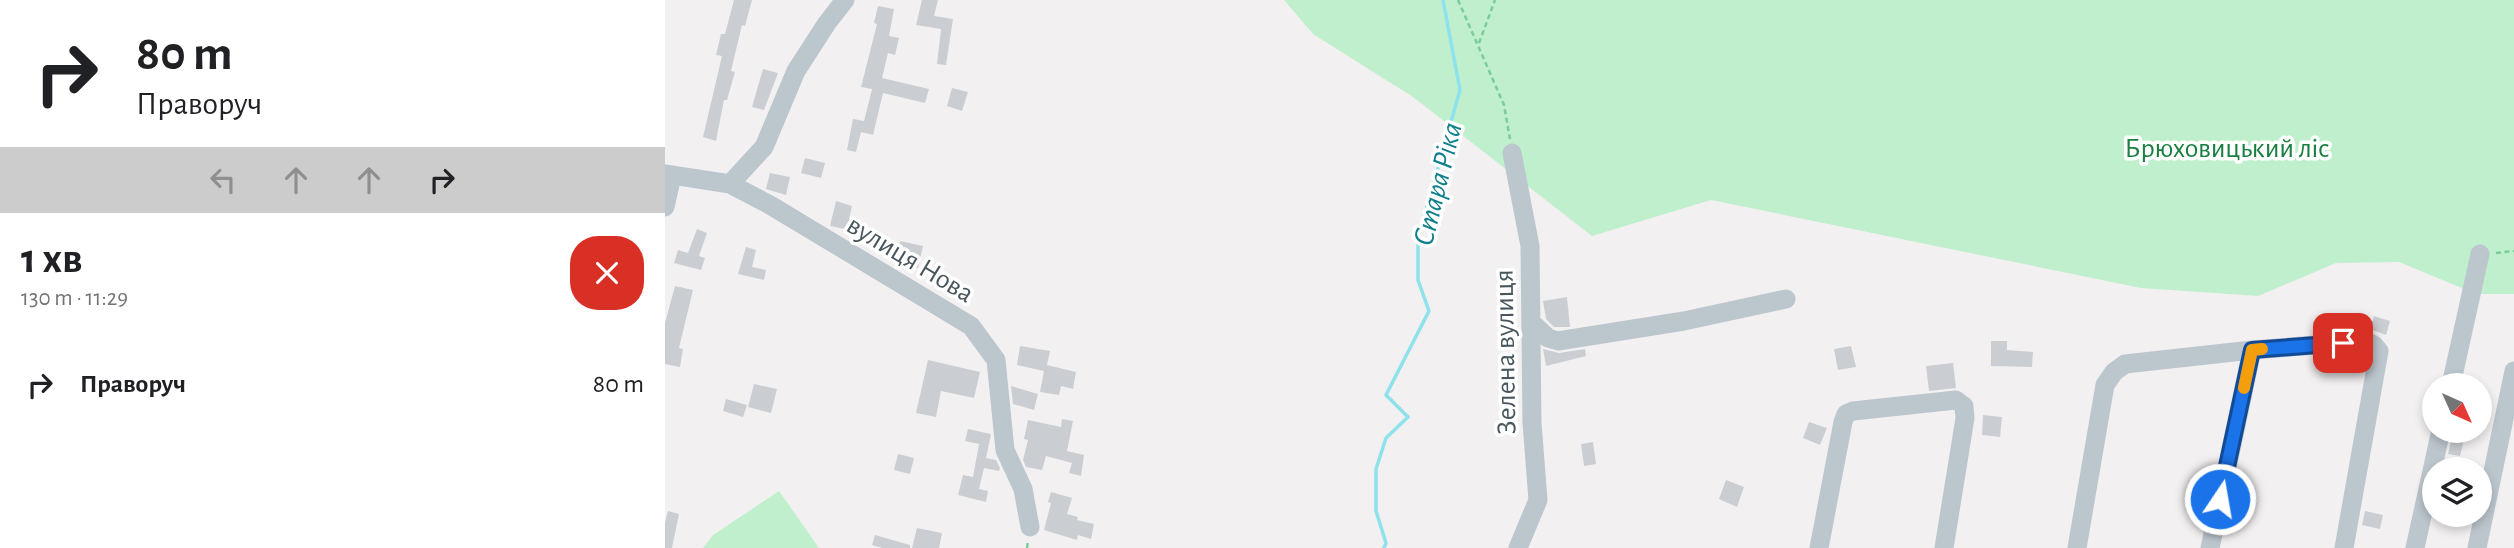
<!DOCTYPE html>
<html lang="uk">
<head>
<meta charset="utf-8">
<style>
	:root { --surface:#fff; --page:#f2f2f2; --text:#202124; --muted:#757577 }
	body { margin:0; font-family:"Alegreya Sans",sans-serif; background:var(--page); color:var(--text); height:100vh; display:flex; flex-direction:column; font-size:26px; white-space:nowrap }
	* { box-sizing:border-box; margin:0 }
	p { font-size:23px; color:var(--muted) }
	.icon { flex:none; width:38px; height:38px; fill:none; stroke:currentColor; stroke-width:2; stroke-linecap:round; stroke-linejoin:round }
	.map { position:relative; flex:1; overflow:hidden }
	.drawer { display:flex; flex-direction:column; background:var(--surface); width:665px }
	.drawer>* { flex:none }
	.hud { background:#fff; color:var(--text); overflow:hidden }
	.needle { width:46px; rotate:135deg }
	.buttons { position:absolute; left:1757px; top:373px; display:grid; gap:14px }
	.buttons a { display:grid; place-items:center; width:70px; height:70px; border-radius:50%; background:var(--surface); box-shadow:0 4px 10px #0003; font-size:35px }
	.pin { position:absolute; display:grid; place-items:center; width:60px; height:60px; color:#fff; margin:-30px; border-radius:14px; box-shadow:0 4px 10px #0006 }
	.me { position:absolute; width:77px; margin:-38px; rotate:12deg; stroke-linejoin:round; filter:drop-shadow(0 0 5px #0008) }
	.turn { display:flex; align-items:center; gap:24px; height:147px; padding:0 21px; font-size:32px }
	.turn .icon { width:91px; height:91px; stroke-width:2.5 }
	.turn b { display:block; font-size:49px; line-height:60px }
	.lanes { display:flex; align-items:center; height:66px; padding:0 21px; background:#0003; justify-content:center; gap:35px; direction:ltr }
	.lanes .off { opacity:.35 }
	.round { display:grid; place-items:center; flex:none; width:74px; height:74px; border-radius:28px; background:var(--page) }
	.overview { display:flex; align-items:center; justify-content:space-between; height:119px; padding:0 21px }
	h1 { font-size:42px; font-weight:600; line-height:52px }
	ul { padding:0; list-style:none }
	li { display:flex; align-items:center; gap:21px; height:105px; padding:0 21px }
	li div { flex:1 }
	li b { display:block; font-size:26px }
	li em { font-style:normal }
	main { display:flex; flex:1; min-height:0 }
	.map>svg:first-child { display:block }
</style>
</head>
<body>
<main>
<section class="drawer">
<div class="hud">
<div class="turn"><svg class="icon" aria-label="right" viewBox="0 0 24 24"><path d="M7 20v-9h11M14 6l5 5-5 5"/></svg><div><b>80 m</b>Праворуч</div></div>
<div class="lanes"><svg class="icon off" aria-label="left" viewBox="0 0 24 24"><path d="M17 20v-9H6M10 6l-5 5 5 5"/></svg><svg class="icon off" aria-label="ahead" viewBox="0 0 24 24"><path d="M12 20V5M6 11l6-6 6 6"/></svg><svg class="icon off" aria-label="ahead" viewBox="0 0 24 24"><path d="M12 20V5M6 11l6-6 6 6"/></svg><svg class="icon" aria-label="right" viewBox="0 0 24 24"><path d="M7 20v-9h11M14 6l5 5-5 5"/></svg></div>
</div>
<div class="overview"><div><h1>1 хв</h1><p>130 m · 11:29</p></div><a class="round" style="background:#d93025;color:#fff"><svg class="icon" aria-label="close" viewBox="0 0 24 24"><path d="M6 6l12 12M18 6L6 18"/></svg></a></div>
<ul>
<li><svg class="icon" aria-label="right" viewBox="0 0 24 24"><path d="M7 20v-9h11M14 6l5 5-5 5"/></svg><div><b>Праворуч</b></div><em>80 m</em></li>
</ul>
</section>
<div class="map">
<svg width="1849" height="548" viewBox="0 0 1849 548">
	<rect width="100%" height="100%" fill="#f3f0f1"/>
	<path fill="#c0efcd" d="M 619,0 L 1849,0 L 1849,294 L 1811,294 L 1734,262 L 1671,263 L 1593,296 L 1476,288 L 1046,200 L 927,236 L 748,97 L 648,34 Z
		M 114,491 L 154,548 L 38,548 L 48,535 Z"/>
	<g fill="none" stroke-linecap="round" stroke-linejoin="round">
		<path stroke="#8ee2eb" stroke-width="3.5" d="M 719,548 L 721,543 L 711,511 L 711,469 L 721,438 L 743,417 L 721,395 L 764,311 L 753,280 L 753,238 L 795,90 L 778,0"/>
	</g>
	<path fill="#caced3" d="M 69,0 L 87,0 L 80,26 L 77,25 L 66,71 L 70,72 L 62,100 L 59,100 L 51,141 L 38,137 L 57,56 L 51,55 L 56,34 L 60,34 Z
		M 257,0 L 273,0 L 269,16 L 288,19 L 281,65 L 272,64 L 276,29 L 251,25 Z
		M 213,6 L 229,9 L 224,36 L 234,38 L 230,55 L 223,53 L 217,78 L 264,89 L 260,103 L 218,93 L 208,135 L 196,132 L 191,152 L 182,150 L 188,119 L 199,121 L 207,89 L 196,87 L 212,24 L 209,23 Z
		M 98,69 L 113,73 L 99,110 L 87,107 Z
		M 287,88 L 303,92 L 297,111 L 282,106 Z
		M 140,158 L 160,163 L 156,178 L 136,173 Z
		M 105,173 L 125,177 L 121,195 L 101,189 Z
		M 171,201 L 187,206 L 184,219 L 187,220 L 185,230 L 165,226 Z
		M 32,229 L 42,233 L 34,256 L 40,258 L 36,270 L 9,263 L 13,250 L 23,253 Z
		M 235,241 L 258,246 L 253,268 L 230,263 Z
		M 81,247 L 91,250 L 87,267 L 101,270 L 99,280 L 73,274 Z
		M 10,286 L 28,290 L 14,348 L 18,349 L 15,367 L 0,364 L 0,323 Z
		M 902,297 L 905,327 L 889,327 L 881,319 L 878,301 Z
		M 1709,316 L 1725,321 L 1721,335 L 1705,329 L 1677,331 L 1675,324 L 1708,321 Z
		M 1326,341 L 1342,341 L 1342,350 L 1368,352 L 1367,367 L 1326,366 Z
		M 355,346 L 385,351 L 382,365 L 411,372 L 408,389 L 396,386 L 394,395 L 375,392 L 379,371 L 352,365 Z
		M 1186,346 L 1191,367 L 1173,370 L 1169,349 Z
		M 878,349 L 894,353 L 920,349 L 921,356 L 881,366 Z
		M 263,360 L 315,372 L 309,398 L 276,391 L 271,417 L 251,413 Z
		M 1288,363 L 1291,388 L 1264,391 L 1261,366 Z
		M 89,384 L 112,389 L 106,413 L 83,407 Z
		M 346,386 L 373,394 L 369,410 L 348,404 Z
		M 61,399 L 82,405 L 78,417 L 58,411 Z
		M 1318,415 L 1337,417 L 1335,437 L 1317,435 Z
		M 397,419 L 408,421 L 402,451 L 419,455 L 416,476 L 404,473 L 407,463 L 381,456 L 377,470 L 361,467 L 358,460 L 363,440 L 359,439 L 363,420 L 396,427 Z
		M 1144,422 L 1162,428 L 1155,445 L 1138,438 Z
		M 303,429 L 326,434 L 321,458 L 331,460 L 335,468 L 334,471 L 319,468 L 314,489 L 323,491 L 321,502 L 293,495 L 298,475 L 308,477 L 314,444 L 300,441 Z
		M 1788,433 L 1800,436 L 1795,456 L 1783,454 Z
		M 928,442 L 931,464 L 919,466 L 916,444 Z
		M 233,454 L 249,458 L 245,474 L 229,470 Z
		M 1061,480 L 1079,487 L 1072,507 L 1054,499 Z
		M 386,492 L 407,498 L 402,514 L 413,517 L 412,520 L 429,524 L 426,539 L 413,535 L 412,540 L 379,530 L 386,503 L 383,502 Z
		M 3,511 L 14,514 L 7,548 L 0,548 L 0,523 Z
		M 1700,511 L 1718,515 L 1715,529 L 1697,525 Z
		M 252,528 L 277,533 L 274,548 L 247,548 Z
		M 210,535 L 245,545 L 245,548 L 217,548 L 207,545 Z"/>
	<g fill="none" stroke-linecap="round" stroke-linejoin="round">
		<path stroke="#79cc9a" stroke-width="2.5" stroke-dasharray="5 3.5" stroke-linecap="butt" d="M 793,0 L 839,105 L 845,139
			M 814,43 L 830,0
			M 1831,253 L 1849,251
			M 362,548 L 363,541"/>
		<path stroke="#bcc6cd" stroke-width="19" d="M 847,153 L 865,246 L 867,423 L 873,500 L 853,548
			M 0,174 L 65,184 L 105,205 L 306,326 L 331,360 L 340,450 L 358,489 L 365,527
			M 65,184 L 99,147 L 131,71 L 162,23 L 180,0
			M 0,207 L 7,176
			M 867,323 L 883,338 L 893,341 L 1019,321 L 1121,299
			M 1786,385 L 1815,254
			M 1154,548 L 1178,422 L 1181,414 L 1188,411 L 1291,400 L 1299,406 L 1300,418 L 1279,548
			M 1412,548 L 1440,385 L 1449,372 L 1460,364 L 1587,350 L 1701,341 L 1709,345 L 1714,351 L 1679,548
			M 1545,548 L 1587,350
			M 1750,548 L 1776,430
			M 1812,548 L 1849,371"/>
	</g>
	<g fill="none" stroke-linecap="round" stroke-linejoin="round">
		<g stroke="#114b97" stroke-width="18">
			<path id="route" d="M 1555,499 L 1587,350 L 1678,343"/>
		</g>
		<use href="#route" stroke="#1a73e8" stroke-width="12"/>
		<path stroke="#f59e0b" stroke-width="12" d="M 1579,388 L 1587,350 L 1597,349"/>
	</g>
	<g text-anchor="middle" stroke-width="7" stroke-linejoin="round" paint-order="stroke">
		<g font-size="28" fill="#197f40" stroke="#fff">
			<text x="1562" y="157">Брюховицький ліс</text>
		</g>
		<g font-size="28" fill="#48565d" stroke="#fff">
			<text transform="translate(246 258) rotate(31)" y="10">вулиця Нова</text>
			<text transform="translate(839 352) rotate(-91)" y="10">Зелена вулиця</text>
		</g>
		<g font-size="30" font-style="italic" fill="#0f7f8b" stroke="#fff">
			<text transform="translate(772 184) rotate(-76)" y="10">Стара Ріка</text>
		</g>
	</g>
</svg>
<div class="buttons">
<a><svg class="needle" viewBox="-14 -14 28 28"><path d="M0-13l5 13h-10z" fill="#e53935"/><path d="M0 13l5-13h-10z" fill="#757577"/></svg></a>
<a><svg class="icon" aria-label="layers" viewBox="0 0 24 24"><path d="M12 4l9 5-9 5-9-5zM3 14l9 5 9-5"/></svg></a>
</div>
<div class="pin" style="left:1678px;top:343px;background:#d93025"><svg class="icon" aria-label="arrive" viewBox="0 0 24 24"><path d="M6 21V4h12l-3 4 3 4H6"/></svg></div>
<svg class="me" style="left:1555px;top:499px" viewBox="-20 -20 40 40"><circle r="17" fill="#1a73e8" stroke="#fff" stroke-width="3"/><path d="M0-11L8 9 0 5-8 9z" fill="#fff"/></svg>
</div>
</main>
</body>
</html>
